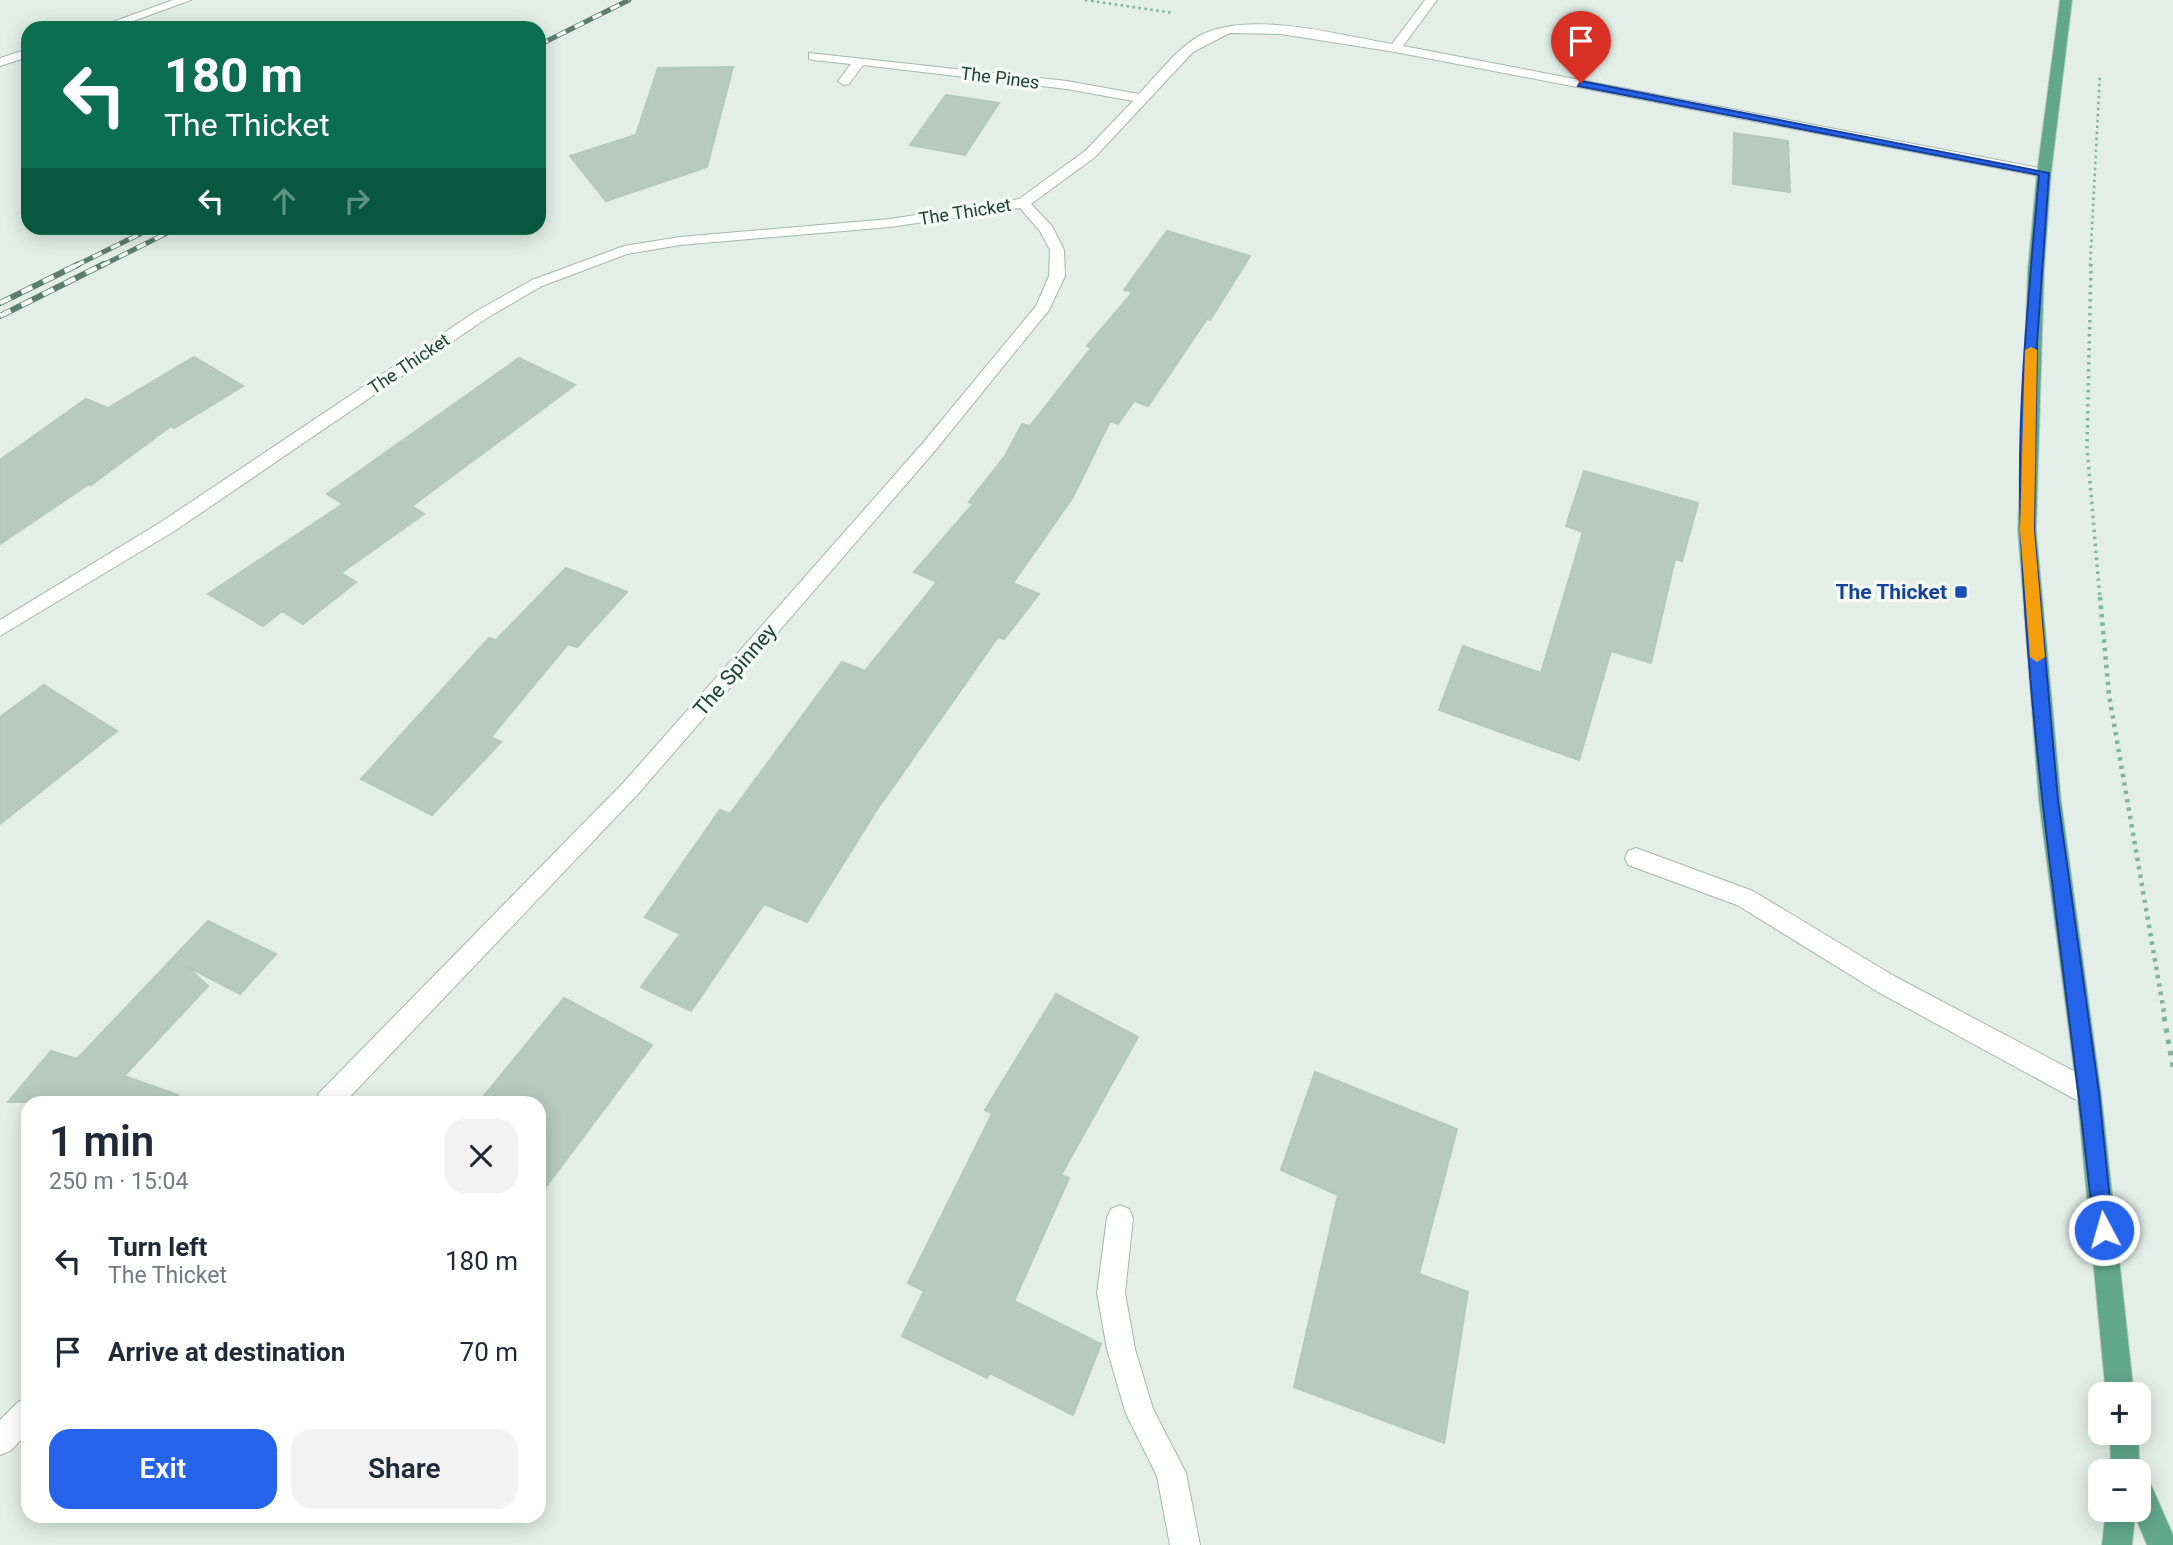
<!DOCTYPE html>
<html lang="en">
<head>
<meta charset="utf-8">
<style>
	:root { --surface:#fff; --page:#f2f2f3; --text:#1f2937; --muted:#747a83; --accent:#2563eb }
	body { margin:0; font-family:Roboto,sans-serif; background:var(--page); color:var(--text); height:100vh; display:flex; flex-direction:column; font-size:26px; white-space:nowrap }
	* { box-sizing:border-box; margin:0 }
	p { font-size:23px; color:var(--muted) }
	.icon { flex:none; width:38px; height:38px; fill:none; stroke:currentColor; stroke-width:2; stroke-linecap:round; stroke-linejoin:round }
	.map { position:relative; flex:1; overflow:hidden }
	.side { position:absolute; left:21px; top:1096px; width:525px; height:427px; display:flex; flex-direction:column; background:var(--surface); border-radius:21px; box-shadow:0 4px 18px #0003 }
	.side>* { flex:none }
	.top-card { position:absolute; left:21px; top:21px; width:525px; height:214px; border-radius:21px; box-shadow:0 4px 18px #0003; background:#0b6e4f; color:#fff; overflow:hidden }
	.tools { position:absolute; left:2088px; top:1382px; display:grid; gap:14px }
	.tools a { display:grid; place-items:center; width:63px; height:63px; border-radius:14px; background:var(--surface); box-shadow:0 4px 18px #0003; font-size:35px }
	.pin { position:absolute; display:grid; place-items:center; width:60px; height:60px; color:#fff; margin:-72px -30px; border-radius:50% 50% 50% 0; rotate:-45deg; box-shadow:0 0 7px #0007 }
	.pin .icon { rotate:45deg }
	.me { position:absolute; width:77px; margin:-38px; rotate:354deg; stroke-linejoin:round; filter:drop-shadow(0 0 5px #0008) }
	.turn { display:flex; align-items:center; gap:24px; height:147px; padding:0 28px; font-size:32px }
	.turn .icon { width:91px; height:91px; stroke-width:2.5 }
	.turn b { display:block; font-size:49px; line-height:60px }
	.lanes { display:flex; align-items:center; height:66px; padding:0 28px; background:#0003; justify-content:center; gap:35px; direction:ltr }
	.lanes .off { opacity:.35 }
	.round { display:grid; place-items:center; flex:none; width:74px; height:74px; border-radius:21px; background:var(--page) }
	.summary { display:flex; align-items:center; justify-content:space-between; height:119px; padding:0 28px }
	h1 { font-size:42px; font-weight:600; line-height:52px }
	.cta { display:flex; gap:14px; margin-top:auto; padding:14px 28px }
	.cta a { flex:1; height:80px; border-radius:21px; background:var(--accent); color:#fff; font-size:28px; font-weight:600; line-height:80px; text-align:center }
	.cta a+a { background:var(--page); color:var(--text) }
	ul { padding:0; list-style:none }
	li { display:flex; align-items:center; gap:21px; height:91px; padding:0 28px }
	li div { flex:1 }
	li b { display:block; font-size:26px }
	li em { font-style:normal }
	.map>svg:first-child { display:block }
</style>
</head>
<body>
<div class="map">
<svg width="2173" height="1545" viewBox="0 0 2173 1545">
	<rect width="100%" height="100%" fill="#e2eee7"/>
	<path fill="#b7c9c0" stroke="#b4c8be" stroke-width="2" d="M 733,67 L 707,167 L 606,201 L 570,156 L 636,135 L 658,68 Z
		M 946,95 L 999,103 L 965,155 L 910,145 Z
		M 1734,133 L 1788,141 L 1790,192 L 1733,184 Z
		M 1167,231 L 1250,256 L 1210,320 L 1207,319 L 1148,406 L 1134,401 L 1118,424 L 1110,421 L 1073,497 L 1013,583 L 1039,594 L 1004,639 L 998,637 L 876,811 L 807,922 L 764,904 L 691,1011 L 641,987 L 680,934 L 645,917 L 720,810 L 730,814 L 842,662 L 865,671 L 937,582 L 914,572 L 973,504 L 969,502 L 1005,456 L 1022,424 L 1030,426 L 1091,348 L 1087,346 L 1133,292 L 1124,290 Z
		M 194,357 L 243,386 L 174,428 L 171,426 L 91,485 L 89,484 L 0,544 L 0,460 L 86,399 L 108,408 Z
		M 519,358 L 575,385 L 412,506 L 424,514 L 341,573 L 356,582 L 303,624 L 282,611 L 263,626 L 208,594 L 343,504 L 327,494 Z
		M 1584,471 L 1698,503 L 1682,561 L 1675,559 L 1651,663 L 1611,651 L 1579,760 L 1439,710 L 1463,646 L 1541,673 L 1583,532 L 1566,526 Z
		M 566,568 L 627,592 L 577,647 L 568,644 L 491,737 L 501,742 L 432,815 L 361,779 L 489,638 L 496,640 Z
		M 44,685 L 117,731 L 0,824 L 0,717 Z
		M 208,921 L 276,954 L 240,994 L 186,966 L 208,986 L 124,1076 L 178,1095 L 177,1102 L 8,1102 L 51,1051 L 77,1059 Z
		M 1056,994 L 1138,1037 L 1061,1175 L 1069,1178 L 1014,1301 L 1101,1344 L 1073,1415 L 990,1373 L 987,1378 L 902,1336 L 924,1291 L 908,1283 L 992,1114 L 985,1110 Z
		M 564,998 L 652,1045 L 539,1196 L 539,1102 L 479,1102 Z
		M 1315,1072 L 1457,1129 L 1419,1274 L 1468,1292 L 1444,1443 L 1294,1387 L 1338,1195 L 1281,1170 Z"/>
	<g fill="none" stroke-linecap="round" stroke-linejoin="round">
		<g stroke="#a4b7ae" stroke-width="2">
			<path id="minor" d="M 173,0 L 191,0 L 114,28 L 96,28 Z
				M 1425,0 L 1437,0 L 1403,46 L 2044,169 L 2051,173 L 2044,177 L 1395,52 L 1281,34 L 1230,33 L 1193,52 L 1095,157 L 1031,204 L 1052,226 L 1064,250 L 1065,276 L 1049,310 L 934,452 L 638,794 L 345,1102 L 316,1102 L 319,1093 L 624,782 L 922,444 L 1036,306 L 1049,276 L 1050,250 L 1040,231 L 1020,208 L 890,227 L 680,245 L 627,254 L 542,286 L 487,318 L 173,532 L 0,636 L 0,620 L 161,522 L 475,312 L 532,280 L 624,246 L 680,237 L 890,219 L 1019,199 L 1085,151 L 1133,101 L 1067,89 L 863,65 L 849,84 L 844,85 L 838,81 L 851,64 L 813,60 L 809,59 L 809,53 L 1067,81 L 1139,94 C 1158,74 1177,48 1201,35 C 1251,10 1338,35 1392,44 Z
				M 28,49 L 28,57 L 0,66 L 0,58 Z
				M 1636,848 L 1753,891 L 1894,976 L 2098,1084 L 2101,1093 L 2098,1102 L 2089,1105 L 2080,1102 L 1878,992 L 1737,905 L 1628,865 L 1625,858 L 1628,851 Z
				M 1120,1205 L 1129,1209 L 1133,1218 L 1125,1293 L 1135,1349 L 1153,1409 L 1186,1473 L 1200,1545 L 1170,1545 L 1157,1476 L 1126,1414 L 1107,1349 L 1097,1293 L 1107,1218 L 1111,1209 Z
				M 28,1398 L 28,1433 L 10,1451 L 0,1455 L 0,1420 L 18,1402 Z"/>
		</g>
		<g stroke="#c1cac6" stroke-width="2">
			<path id="major" d="M 2060,0 L 2072,0 L 2051,173 L 2044,270 L 2036,530 L 2061,801 L 2101,1093 L 2134,1395 L 2106,1395 L 2077,1093 L 2039,801 L 2018,530 L 2028,270 L 2037,173 Z
				M 2110,1433 L 2138,1433 L 2140,1474 L 2148,1478 L 2173,1535 L 2173,1545 L 2147,1545 L 2135,1516 L 2132,1545 L 2102,1545 L 2106,1510 L 2138,1510 L 2138,1472 L 2111,1472 Z"/>
		</g>
		<path stroke="#7fb59e" stroke-width="2.5" stroke-dasharray="2.5 3.5" stroke-linecap="butt" d="M 1085,0 L 1174,13
			M 2090,266 L 2100,74"/>
		<path stroke="#7fb59e" stroke-width="3.5" stroke-dasharray="2.5 4.5" stroke-linecap="butt" d="M 2091,264 L 2087,447 L 2100,599"/>
		<path stroke="#7fb59e" stroke-width="4.5" stroke-dasharray="3.5 5" stroke-linecap="butt" d="M 2100,597 L 2109,695 L 2165,1018"/>
		<path stroke="#7fb59e" stroke-width="5" stroke-dasharray="4.5 7" stroke-linecap="butt" d="M 2164,1017 L 2173,1067"/>
		<use href="#minor" fill="#fff" fill-rule="evenodd"/>
		<use href="#major" fill="#62a88e" fill-rule="evenodd"/>
		<g stroke="#5b7d70" stroke-width="5">
			<path id="rail-far1" d="M 539,45 L 629,0
				M 75,266 L 152,228
				M 101,266 L 177,228"/>
		</g>
		<g stroke="#5b7d70" stroke-width="6">
			<path id="rail" d="M 0,303 L 79,264
				M 0,316 L 104,264"/>
		</g>
		<use href="#rail-far1" stroke="#f3faf6" stroke-width="3.5" stroke-dasharray="10" stroke-linecap="butt"/>
		<use href="#rail" stroke="#f3faf6" stroke-width="4.5" stroke-dasharray="12" stroke-linecap="butt"/>
	</g>
	<path fill="#2563eb" stroke="#184099" stroke-width="2" d="M 1581,81 L 2049,173 L 2037,344 L 2034,530 L 2058,800 L 2099,1093 L 2113,1230 L 2111,1237 L 2104,1240 L 2096,1237 L 2094,1230 C 2070,997 2030,766 2021,531 C 2016,415 2029,291 2039,175 L 1578,86 Z"/>
	<path fill="#f59e0b" d="M 2031,347 L 2037,350 L 2034,530 L 2045,657 L 2037,662 L 2030,657 L 2020,530 L 2025,350 Z"/>
	<rect fill="#1a4fb4" stroke="#f3faf6" stroke-width="2.5" x="1954" y="585" width="14" height="14" rx="3.5"/>
	<g text-anchor="middle" stroke-width="7" stroke-linejoin="round" paint-order="stroke">
		<g font-size="18" fill="#204135" stroke="#f3faf6">
			<text transform="translate(1000 78) rotate(7)" y="6">The Pines</text>
			<text transform="translate(965 212) rotate(-9)" y="6">The Thicket</text>
			<text transform="translate(409 364) rotate(-34)" y="6">The Thicket</text>
		</g>
		<g font-size="21" font-weight="bold" fill="#164399" stroke="#f3faf6" text-anchor="end">
			<text x="1947" y="599">The Thicket</text>
		</g>
		<g font-size="21" fill="#204135" stroke="#f3faf6">
			<text transform="translate(735 670) rotate(-49)" y="7">The Spinney</text>
		</g>
	</g>
</svg>
<div class="tools">
<a>+</a>
<a>−</a>
</div>
<div class="pin" style="left:1581px;top:83px;background:#d93025"><svg class="icon" aria-label="arrive" viewBox="0 0 24 24"><path d="M6 21V4h12l-3 4 3 4H6"/></svg></div>
<svg class="me" style="left:2104px;top:1230px" viewBox="-20 -20 40 40"><circle r="17" fill="#2563eb" stroke="#fff" stroke-width="3"/><path d="M0-11L8 9 0 5-8 9z" fill="#fff"/></svg>
<div class="top-card">
<div class="turn"><svg class="icon" aria-label="left" viewBox="0 0 24 24"><path d="M17 20v-9H6M10 6l-5 5 5 5"/></svg><div><b>180 m</b>The Thicket</div></div>
<div class="lanes"><svg class="icon" aria-label="left" viewBox="0 0 24 24"><path d="M17 20v-9H6M10 6l-5 5 5 5"/></svg><svg class="icon off" aria-label="ahead" viewBox="0 0 24 24"><path d="M12 20V5M6 11l6-6 6 6"/></svg><svg class="icon off" aria-label="right" viewBox="0 0 24 24"><path d="M7 20v-9h11M14 6l5 5-5 5"/></svg></div>
</div>
<section class="side">
<div class="summary"><div><h1>1 min</h1><p>250 m · 15:04</p></div><a class="round"><svg class="icon" aria-label="close" viewBox="0 0 24 24"><path d="M6 6l12 12M18 6L6 18"/></svg></a></div>
<ul>
<li><svg class="icon" aria-label="left" viewBox="0 0 24 24"><path d="M17 20v-9H6M10 6l-5 5 5 5"/></svg><div><b>Turn left</b><p>The Thicket</p></div><em>180 m</em></li>
<li><svg class="icon" aria-label="arrive" viewBox="0 0 24 24"><path d="M6 21V4h12l-3 4 3 4H6"/></svg><div><b>Arrive at destination</b></div><em>70 m</em></li>
</ul>
<div class="cta"><a>Exit</a><a>Share</a></div>
</section>
</div>
</body>
</html>
